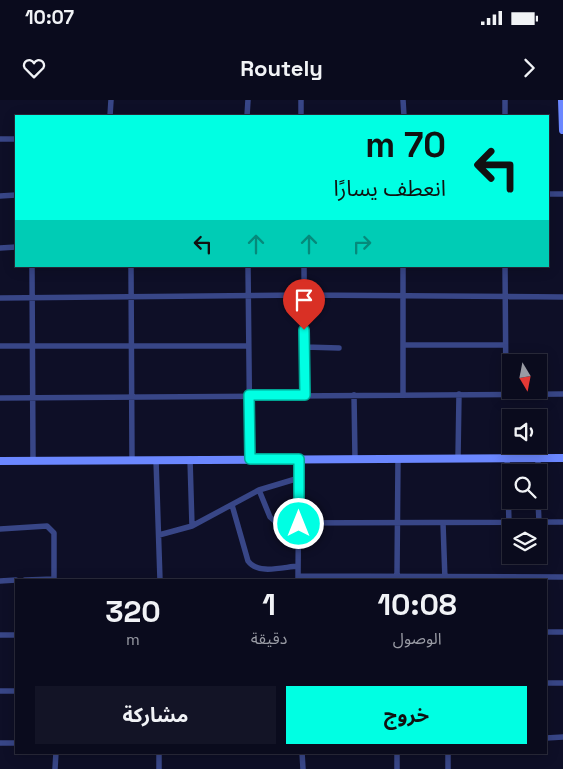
<!DOCTYPE html>
<html lang="ar">
<head>
<meta charset="utf-8">
<style>
	:root { --surface:#0a0b1d; --page:#131426; --text:#f1f3f6; --muted:#999ba4; --line:#2a2b3b; --accent:#00ffe3 }
	body { margin:0; font-family:"Space Grotesk","Noto Sans Arabic",sans-serif; background:var(--page); color:var(--text); direction:rtl; height:100vh; display:flex; flex-direction:column; font-size:19px; white-space:nowrap }
	* { box-sizing:border-box; margin:0 }
	p { font-size:16px; color:var(--muted) }
	.icon { flex:none; width:28px; height:28px; fill:none; stroke:currentColor; stroke-width:2; stroke-linecap:round; stroke-linejoin:round }
	.map { position:relative; flex:1; overflow:hidden; direction:ltr }
	.drawer { position:absolute; left:15px; top:479px; width:532px; height:175px; display:flex; flex-direction:column; background:var(--surface); border-radius:0px; box-shadow:0 2px 12px #0003,0 0 0 1px var(--line); direction:rtl }
	.drawer>* { flex:none }
	.hud { position:absolute; left:15px; top:15px; width:534px; height:152px; border-radius:0px; box-shadow:0 2px 12px #0003,0 0 0 1px var(--line); direction:rtl; background:#00ffe3; color:#111; overflow:hidden }
	.needle { width:32px; rotate:170deg }
	.tools { position:absolute; left:502px; top:254px; display:grid; gap:10px }
	.tools a { display:grid; place-items:center; width:45px; height:45px; border-radius:0px; background:var(--surface); box-shadow:0 2px 12px #0003,0 0 0 1px var(--line); font-size:25px }
	.pin { position:absolute; display:grid; place-items:center; width:42px; height:42px; color:#fff; margin:-51px -21px; border-radius:50% 50% 50% 0; rotate:-45deg; box-shadow:0 0 5px #0007 }
	.pin .icon { rotate:45deg }
	.me { position:absolute; width:55px; margin:-28px; rotate:0deg; stroke-linejoin:round; filter:drop-shadow(0 0 4px #0008) }
	.turn { display:flex; align-items:center; gap:18px; height:105px; padding:0 20px; font-size:22px }
	.turn .icon { width:65px; height:65px; stroke-width:2.5 }
	.turn b { display:block; font-size:35px; line-height:42px }
	.lanes { display:flex; align-items:center; height:48px; padding:0 20px; background:#0003; justify-content:center; gap:25px; direction:ltr }
	.lanes .off { opacity:.35 }
	.eta { display:flex; justify-content:space-evenly; align-items:center; height:85px; text-align:center }
	.eta b { font-size:30px; font-weight:700; line-height:35px }
	.button { display:flex; gap:10px; margin-top:auto; padding:10px 20px }
	.button a { flex:1; height:58px; border-radius:0px; background:var(--accent); color:#111; font-size:20px; font-weight:700; line-height:58px; text-align:center }
	.button a+a { background:var(--page); color:var(--text) }
	.status { display:flex; justify-content:space-between; align-items:center; height:35px; padding:0 25px; background:var(--surface); direction:ltr }
	.status svg { height:14px; fill:currentColor }
	header { display:flex; justify-content:space-between; align-items:center; height:65px; padding:0 20px; background:var(--surface); font-size:22px; font-weight:700 }
	.map>svg:first-child { display:block }
</style>
</head>
<body>
<div class="status"><b>10:07</b><svg viewBox="0 0 49 12"><path d="M0 12V9h3v3zM5 12V6h3v6zM10 12V3h3v9zM15 12V0h3v12zM26 1h20v11H26zM47 4h2v5h-2z"/></svg></div>
<header><svg class="icon" aria-label="forward" viewBox="0 0 24 24"><path d="M9 5l7 7-7 7"/></svg>Routely<svg class="icon" aria-label="heart" viewBox="0 0 24 24"><path d="M12 20l-8-8c-3-5 5-10 8-4 3-6 11-1 8 4z"/></svg></header>
<div class="map">
<svg width="563" height="669" viewBox="0 0 563 669">
	<rect width="100%" height="100%" fill="#0e0f27"/>
	<g fill="none" stroke-linecap="round" stroke-linejoin="round">
		<path stroke="#384687" stroke-width="5.5" d="M 301,0 L 301,16
			M 403,0 L 404,16
			M 110,16 L 111,0
			M 247,16 L 248,0
			M 505,16 L 505,0
			M 0,39 L 16,39
			M 548,94 L 563,94
			M 0,96 L 16,95
			M 0,148 L 16,147
			M 32,166 L 33,360
			M 131,166 L 132,360
			M 248,166 L 250,359
			M 304,166 L 305,295
			M 505,166 L 506,293
			M 0,198 L 304,195 L 563,197
			M 403,245 L 505,245
			M 0,246 L 248,246
			M 305,247 L 339,248
			M 403,294 L 403,166
			M 354,295 L 355,359
			M 0,298 L 563,294
			M 458,358 L 459,294
			M 507,358 L 509,422
			M 538,358 L 538,372
			M 190,359 L 192,426
			M 156,360 L 160,480
			M 259,390 L 270,417 L 277,423 L 563,422
			M 538,400 L 539,422
			M 232,405 L 248,461 C 258,475 283,467 298,466
			M 443,423 L 445,480
			M 0,429 L 47,426 L 54,433 L 54,480
			M 159,435 L 192,426 L 259,390 L 299,378
			M 397,475 L 398,358
			M 298,476 L 563,477
			M 298,478 L 299,359
			M 25,480 L 54,479
			M 0,481 L 16,480
			M 546,532 L 563,532
			M 0,535 L 16,535
			M 546,583 L 563,583
			M 0,591 L 16,591
			M 546,638 L 563,637
			M 0,643 L 16,643
			M 159,652 L 159,669
			M 302,652 L 303,669
			M 55,669 L 56,652
			M 397,669 L 397,652
			M 448,669 L 448,652"/>
		<path stroke="#6b87ff" stroke-width="8" d="M 562,0 L 563,30
			M 0,361 L 563,358"/>
	</g>
	<g fill="none" stroke-linecap="round" stroke-linejoin="round">
		<g stroke="#00a694" stroke-width="12">
			<path id="route" d="M 299,424 L 299,359 L 250,359 L 249,295 L 305,295 L 304,230"/>
		</g>
		<use href="#route" stroke="#00ffe3" stroke-width="9"/>
	</g>
</svg>
<div class="tools">
<a><svg class="needle" viewBox="-14 -14 28 28"><path d="M0-13l5 13h-10z" fill="#e53935"/><path d="M0 13l5-13h-10z" fill="#999ba4"/></svg></a>
<a><svg class="icon" aria-label="sound" viewBox="0 0 24 24"><path d="M4 9h4l5-4v14l-5-4H4zM17 9q2 3 0 6"/></svg></a>
<a><svg class="icon" aria-label="search" viewBox="0 0 24 24"><circle cx="10" cy="10" r="6"/><path d="M15 15l6 6"/></svg></a>
<a><svg class="icon" aria-label="layers" viewBox="0 0 24 24"><path d="M12 4l9 5-9 5-9-5zM3 14l9 5 9-5"/></svg></a>
</div>
<div class="pin" style="left:304px;top:230px;background:#d93025"><svg class="icon" aria-label="arrive" viewBox="0 0 24 24"><path d="M6 21V4h12l-3 4 3 4H6"/></svg></div>
<svg class="me" style="left:299px;top:424px" viewBox="-20 -20 40 40"><circle r="17" fill="#00ffe3" stroke="#fff" stroke-width="3"/><path d="M0-11L8 9 0 5-8 9z" fill="#fff"/></svg>
<div class="hud">
<div class="turn"><svg class="icon" aria-label="left" viewBox="0 0 24 24"><path d="M17 20v-9H6M10 6l-5 5 5 5"/></svg><div><b>70 m</b>انعطف يسارًا</div></div>
<div class="lanes"><svg class="icon" aria-label="left" viewBox="0 0 24 24"><path d="M17 20v-9H6M10 6l-5 5 5 5"/></svg><svg class="icon off" aria-label="ahead" viewBox="0 0 24 24"><path d="M12 20V5M6 11l6-6 6 6"/></svg><svg class="icon off" aria-label="ahead" viewBox="0 0 24 24"><path d="M12 20V5M6 11l6-6 6 6"/></svg><svg class="icon off" aria-label="right" viewBox="0 0 24 24"><path d="M7 20v-9h11M14 6l5 5-5 5"/></svg></div>
</div>
<section class="drawer">
<div class="eta">
<div><b>10:08</b><p>الوصول</p></div>
<div><b>1</b><p>دقيقة</p></div>
<div><b>320</b><p>m</p></div>
</div>
<div class="button"><a>خروج</a><a>مشاركة</a></div>
</section>
</div>
</body>
</html>
